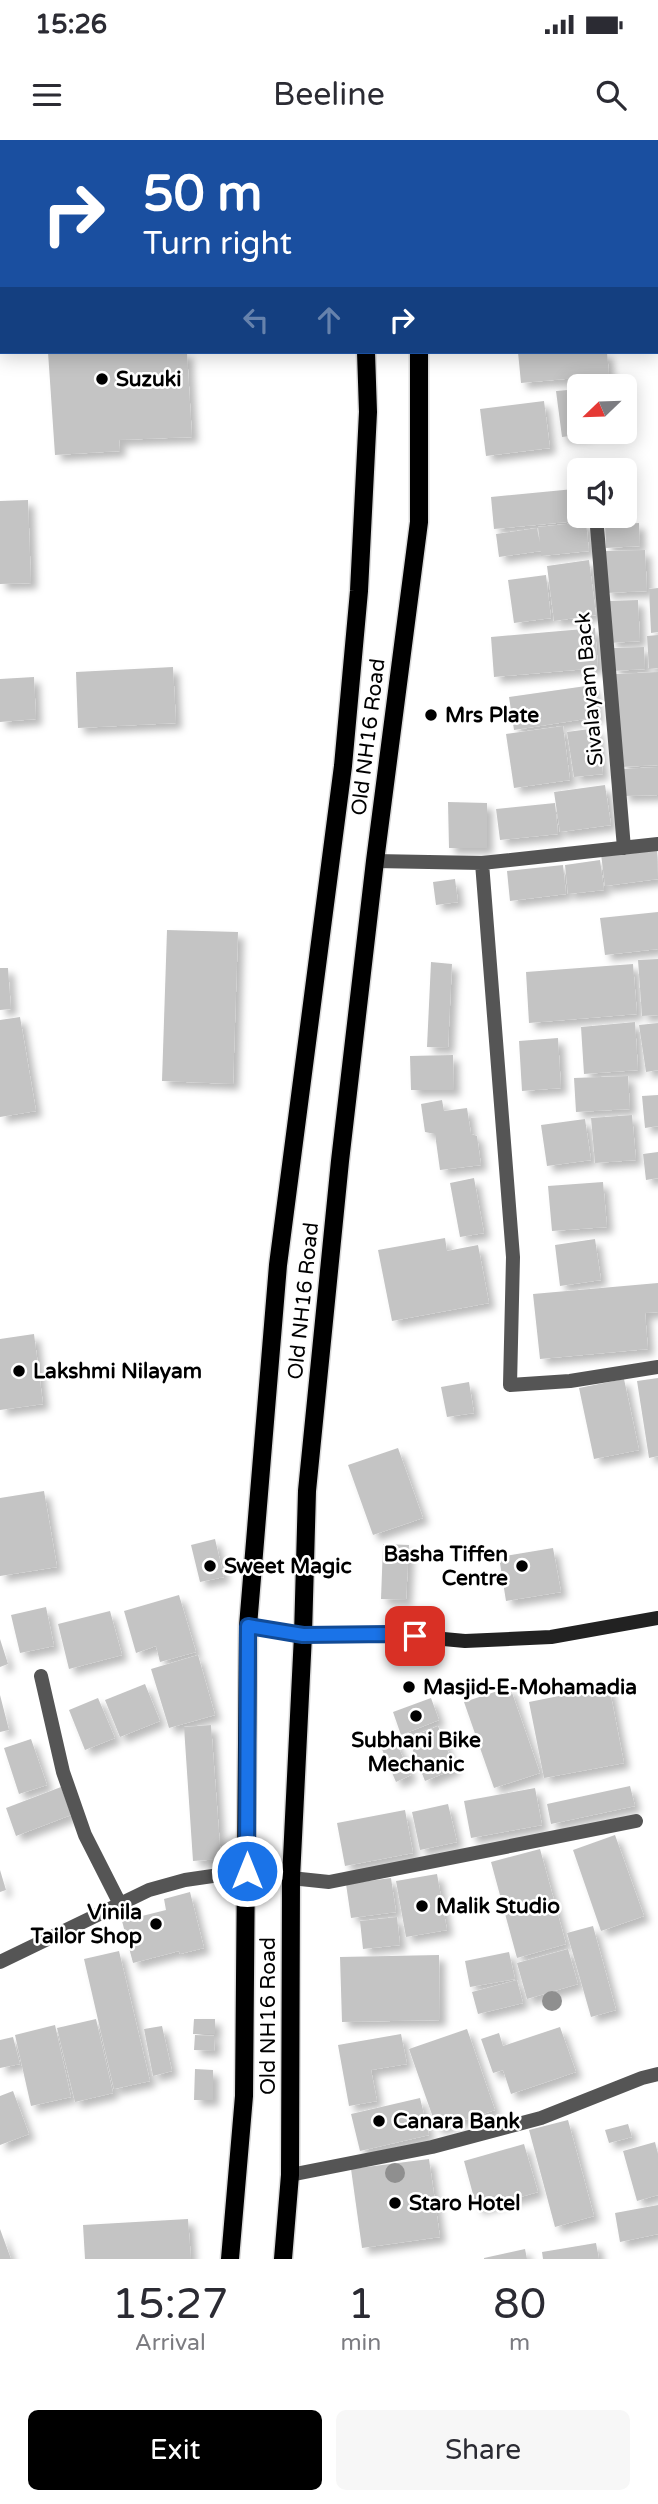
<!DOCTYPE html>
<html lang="en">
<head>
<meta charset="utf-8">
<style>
	:root { --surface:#fff; --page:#f7f7f7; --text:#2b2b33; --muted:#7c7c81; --accent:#000 }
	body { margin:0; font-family:"Varela Round",sans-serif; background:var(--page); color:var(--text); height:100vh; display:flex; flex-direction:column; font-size:26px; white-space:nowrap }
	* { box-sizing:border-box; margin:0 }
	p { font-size:23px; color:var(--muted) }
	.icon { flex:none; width:38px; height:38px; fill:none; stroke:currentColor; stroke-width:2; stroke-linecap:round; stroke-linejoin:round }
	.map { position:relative; height:2119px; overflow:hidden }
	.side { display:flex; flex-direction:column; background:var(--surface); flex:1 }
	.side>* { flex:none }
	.guide { position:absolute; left:0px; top:0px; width:658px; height:214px; box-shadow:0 4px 18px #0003; background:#1a4fa0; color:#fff; overflow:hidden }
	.needle { width:46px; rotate:247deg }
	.buttons { position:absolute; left:567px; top:234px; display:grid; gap:14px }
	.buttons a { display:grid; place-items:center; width:70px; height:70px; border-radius:10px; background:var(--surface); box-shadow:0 4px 18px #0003; font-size:35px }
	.pin { position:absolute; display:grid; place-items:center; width:60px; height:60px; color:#fff; margin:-30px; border-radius:14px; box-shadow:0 4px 10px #0006 }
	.me { position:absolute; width:77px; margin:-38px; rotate:0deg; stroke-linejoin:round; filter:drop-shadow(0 0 5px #0008) }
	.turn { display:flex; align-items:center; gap:24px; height:147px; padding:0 28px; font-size:32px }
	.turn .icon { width:91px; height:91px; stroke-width:2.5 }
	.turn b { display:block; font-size:49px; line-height:60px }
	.lanes { display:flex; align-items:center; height:66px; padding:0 28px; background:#0003; justify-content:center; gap:35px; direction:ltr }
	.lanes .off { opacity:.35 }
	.eta { display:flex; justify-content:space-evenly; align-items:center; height:119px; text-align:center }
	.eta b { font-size:42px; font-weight:600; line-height:49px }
	.action { display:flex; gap:14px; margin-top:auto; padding:14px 28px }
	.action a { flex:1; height:80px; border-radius:10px; background:var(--accent); color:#fff; font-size:28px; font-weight:600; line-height:80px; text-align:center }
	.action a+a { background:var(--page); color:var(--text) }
	.status { display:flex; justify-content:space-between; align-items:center; height:49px; padding:0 35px; background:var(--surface); direction:ltr }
	.status svg { height:19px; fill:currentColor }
	header { display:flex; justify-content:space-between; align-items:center; height:91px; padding:0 28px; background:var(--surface); font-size:32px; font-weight:600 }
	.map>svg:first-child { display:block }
</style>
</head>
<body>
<div class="status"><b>15:26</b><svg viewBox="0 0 49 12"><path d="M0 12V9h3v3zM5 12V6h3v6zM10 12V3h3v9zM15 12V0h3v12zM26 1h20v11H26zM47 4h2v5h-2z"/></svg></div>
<header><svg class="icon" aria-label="menu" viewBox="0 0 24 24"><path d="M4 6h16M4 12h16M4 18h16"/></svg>Beeline<svg class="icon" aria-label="search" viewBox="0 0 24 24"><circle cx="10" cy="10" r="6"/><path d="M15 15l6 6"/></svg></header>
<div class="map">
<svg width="658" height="2119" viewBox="0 0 658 2119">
	<defs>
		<filter id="shadow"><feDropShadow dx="6" dy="6" stdDeviation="3.5" flood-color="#0004"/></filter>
	</defs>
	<rect width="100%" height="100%" fill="#fff"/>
	<path fill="#c4c4c4" filter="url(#shadow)" d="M 48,212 L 187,212 L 192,297 L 119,300 L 120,311 L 55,315 Z
		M 518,212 L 607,212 L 609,235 L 521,243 Z
		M 579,249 L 579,292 L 591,294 L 562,297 L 556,251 Z
		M 544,261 L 550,308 L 486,316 L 480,269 Z
		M 574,349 L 577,381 L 494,389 L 491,357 Z
		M 28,360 L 31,443 L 0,444 L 0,361 Z
		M 586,382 L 589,411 L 541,416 L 541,411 L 499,417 L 496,394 L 537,388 L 540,403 L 538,387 Z
		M 639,383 L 640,406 L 606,408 L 605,385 Z
		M 645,410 L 647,451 L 606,453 L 603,411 Z
		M 589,420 L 596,475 L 554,481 L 547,426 Z
		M 546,435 L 551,478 L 514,483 L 508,440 Z
		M 658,448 L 658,492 L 651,493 L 649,449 Z
		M 638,460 L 640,501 L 610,503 L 608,461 Z
		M 595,488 L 598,528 L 494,537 L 491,497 Z
		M 658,495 L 658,528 L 649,529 L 647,496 Z
		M 644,507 L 645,529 L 613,531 L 613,508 Z
		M 173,527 L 176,583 L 78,588 L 76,532 Z
		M 658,532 L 658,625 L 621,627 L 616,534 Z
		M 34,537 L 36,579 L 0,582 L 0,539 Z
		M 593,545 L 598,577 L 514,590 L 509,557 Z
		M 563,586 L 570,640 L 514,648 L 506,594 Z
		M 597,588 L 603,634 L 574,637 L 567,592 Z
		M 658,627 L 658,655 L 623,656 L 622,629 Z
		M 605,645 L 611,685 L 560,692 L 554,652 Z
		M 448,662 L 487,663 L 487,708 L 449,708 Z
		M 555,663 L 558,694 L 500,700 L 496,669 Z
		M 657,708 L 658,739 L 605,746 L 601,714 Z
		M 600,720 L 604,750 L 568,754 L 565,725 Z
		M 563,725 L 566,754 L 510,761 L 507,731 Z
		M 455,739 L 458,762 L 436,765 L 433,742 Z
		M 658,772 L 658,809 L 605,815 L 600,778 Z
		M 167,790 L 238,792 L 233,944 L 162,941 Z
		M 658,819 L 658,875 L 642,876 L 638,820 Z
		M 431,822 L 452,824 L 448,908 L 427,907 Z
		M 633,824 L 637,874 L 529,883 L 526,832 Z
		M 0,828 L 8,828 L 11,869 L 0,870 Z
		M 20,877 L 36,971 L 0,977 L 0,880 Z
		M 635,882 L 638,930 L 584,934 L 581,887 Z
		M 658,883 L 658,930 L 646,932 L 639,885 Z
		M 558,898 L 561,948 L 522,951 L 519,901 Z
		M 453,915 L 454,950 L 411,950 L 410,916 Z
		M 628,936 L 630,969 L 576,972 L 574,938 Z
		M 658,955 L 658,986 L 645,988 L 642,956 Z
		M 442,960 L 444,971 L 467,968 L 471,994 L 477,996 L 481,1025 L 440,1030 L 435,994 L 425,992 L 421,964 Z
		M 632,975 L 636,1020 L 595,1023 L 591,978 Z
		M 585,979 L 591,1020 L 547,1026 L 541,985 Z
		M 658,1012 L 658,1038 L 646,1040 L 643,1014 Z
		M 474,1038 L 484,1093 L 460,1097 L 450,1043 Z
		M 603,1042 L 607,1087 L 552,1091 L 548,1046 Z
		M 445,1098 L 447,1111 L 478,1105 L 489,1163 L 392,1181 L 378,1110 Z
		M 595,1099 L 601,1140 L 560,1146 L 555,1105 Z
		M 658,1143 L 658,1172 L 645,1173 L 648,1209 L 540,1219 L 533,1154 Z
		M 34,1194 L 43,1264 L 0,1270 L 0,1199 Z
		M 658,1238 L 658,1316 L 649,1318 L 637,1241 Z
		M 624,1239 L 639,1310 L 594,1319 L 579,1248 Z
		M 469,1242 L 474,1273 L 447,1277 L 441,1247 Z
		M 398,1308 L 423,1378 L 373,1395 L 348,1325 Z
		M 44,1351 L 57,1427 L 0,1436 L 0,1358 Z
		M 215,1399 L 224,1437 L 200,1442 L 191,1405 Z
		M 383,1404 L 409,1405 L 406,1460 L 381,1459 Z
		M 553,1408 L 561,1452 L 506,1461 L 499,1417 Z
		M 179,1455 L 196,1512 L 160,1522 L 156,1506 L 136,1513 L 124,1471 Z
		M 46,1467 L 54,1506 L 20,1513 L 11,1475 Z
		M 110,1471 L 122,1515 L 69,1529 L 58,1484 Z
		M 0,1499 L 8,1524 L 0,1527 Z
		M 198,1515 L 215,1575 L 169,1588 L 151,1529 Z
		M 145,1544 L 160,1581 L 120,1597 L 105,1560 Z
		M 609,1546 L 624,1623 L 544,1638 L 529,1562 Z
		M 510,1547 L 540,1633 L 494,1648 L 464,1562 Z
		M 0,1555 L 9,1590 L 0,1592 Z
		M 98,1558 L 115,1598 L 85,1610 L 69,1570 Z
		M 431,1558 L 439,1580 L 401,1595 L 393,1572 Z
		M 211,1585 L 221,1719 L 193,1721 L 184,1587 Z
		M 438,1586 L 455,1629 L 425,1641 L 408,1598 Z
		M 392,1593 L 411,1635 L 396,1642 L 378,1600 Z
		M 31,1599 L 47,1645 L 19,1654 L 4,1608 Z
		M 630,1646 L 635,1666 L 551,1684 L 547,1664 Z
		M 61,1647 L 71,1675 L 16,1696 L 6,1668 Z
		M 535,1648 L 542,1685 L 471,1698 L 464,1661 Z
		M 448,1664 L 457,1702 L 420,1710 L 412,1672 Z
		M 405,1670 L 413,1713 L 345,1726 L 337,1683 Z
		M 615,1695 L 644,1776 L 601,1791 L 573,1710 Z
		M 540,1709 L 566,1804 L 517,1818 L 491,1722 Z
		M 0,1730 L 6,1750 L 0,1752 Z
		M 437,1734 L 447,1790 L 406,1797 L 396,1741 Z
		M 391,1738 L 396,1772 L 351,1778 L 346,1744 Z
		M 190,1752 L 204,1808 L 180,1814 L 179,1811 L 133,1823 L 122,1781 L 166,1770 L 164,1759 Z
		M 397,1777 L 400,1805 L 363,1809 L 360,1781 Z
		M 593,1786 L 616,1870 L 591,1877 L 567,1793 Z
		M 568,1809 L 578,1844 L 527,1859 L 517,1823 Z
		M 119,1811 L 150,1941 L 114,1949 L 84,1819 Z
		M 509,1812 L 515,1839 L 470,1847 L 465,1821 Z
		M 439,1815 L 440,1880 L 342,1882 L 340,1817 Z
		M 517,1840 L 523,1863 L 478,1874 L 472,1852 Z
		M 96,1879 L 113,1953 L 75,1962 L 57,1888 Z
		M 194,1879 L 215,1879 L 215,1894 L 193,1894 Z
		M 55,1885 L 71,1957 L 31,1966 L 15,1895 Z
		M 162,1886 L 172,1931 L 153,1936 L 144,1889 Z
		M 560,1887 L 576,1932 L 511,1954 L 503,1930 L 493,1933 L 481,1899 L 499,1893 L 503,1906 Z
		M 467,1889 L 495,1970 L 437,1989 L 409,1909 Z
		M 401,1894 L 407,1924 L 371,1930 L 377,1961 L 349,1966 L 338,1905 Z
		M 195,1895 L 215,1896 L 214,1911 L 194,1910 Z
		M 13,1897 L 20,1924 L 0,1928 L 0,1900 Z
		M 195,1929 L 213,1930 L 213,1960 L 194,1960 Z
		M 13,1951 L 29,1994 L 0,2005 L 0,1956 Z
		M 420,1958 L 429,1995 L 360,2011 L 351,1974 Z
		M 568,1980 L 594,2076 L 555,2087 L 529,1990 Z
		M 628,1984 L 632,1997 L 609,2003 L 605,1990 Z
		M 655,2002 L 658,2014 L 658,2055 L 637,2061 L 623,2011 Z
		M 524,2004 L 538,2052 L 477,2069 L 464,2021 Z
		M 429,2019 L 440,2097 L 362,2108 L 351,2029 Z
		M 658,2065 L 658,2094 L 620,2102 L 615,2073 Z
		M 188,2079 L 191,2119 L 85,2119 L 83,2085 Z
		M 0,2089 L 11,2119 L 0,2119 Z
		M 596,2103 L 599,2119 L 543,2119 L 542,2112 Z
		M 525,2109 L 527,2119 L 484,2119 L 484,2118 Z"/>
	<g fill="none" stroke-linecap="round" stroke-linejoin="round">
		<g stroke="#dbdbdb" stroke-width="21">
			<path id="primary" d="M 358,0 L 358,2
				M 411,0 L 411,2
				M 230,2119 L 244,1956 L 248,1486 L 278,1125 L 343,626 L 359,451 L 368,272 L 366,212
				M 283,2119 L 290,2035 L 291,1738 L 303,1495 L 307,1351 L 340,1021 L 375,721 L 419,382 L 419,212"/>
		</g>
		<path stroke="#555" stroke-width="14" d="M 597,387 L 624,708
			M 375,721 L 482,723 L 658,704
			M 482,723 L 513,1117 L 510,1245 L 570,1241 L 658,1227
			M 41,1536 L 63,1632 L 85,1695 L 120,1764
			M 291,1738 L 329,1742 L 636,1681
			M 0,1822 L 149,1750 L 185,1740 L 247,1731
			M 290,2035 L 432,2007 L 541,1978 L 642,1938 L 658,1934"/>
		<path stroke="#222" stroke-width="14" d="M 248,1486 L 303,1495 L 390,1494 L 465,1501 L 551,1497 L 658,1478"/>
		<use href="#primary" stroke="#000" stroke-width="18"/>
	</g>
	<g fill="#8f8f8f">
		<circle cx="552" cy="1861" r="10"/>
		<circle cx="395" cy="2033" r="10"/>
	</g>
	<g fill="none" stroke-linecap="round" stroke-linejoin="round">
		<g stroke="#114b97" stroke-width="18">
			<path id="route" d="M 247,1731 L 248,1486 L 303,1495 L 390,1494 L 415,1496"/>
		</g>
		<use href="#route" stroke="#1a73e8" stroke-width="12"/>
	</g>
	<g fill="#000" stroke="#fff" stroke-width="2.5">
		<circle cx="102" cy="239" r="7"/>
		<circle cx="431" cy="575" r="7"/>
		<circle cx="19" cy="1231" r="7"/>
		<circle cx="210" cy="1426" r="7"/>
		<circle cx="522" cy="1426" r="7"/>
		<circle cx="409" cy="1547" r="7"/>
		<circle cx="416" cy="1576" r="7"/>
		<circle cx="422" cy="1766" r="7"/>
		<circle cx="156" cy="1784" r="7"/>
		<circle cx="379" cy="1981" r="7"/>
		<circle cx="395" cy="2063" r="7"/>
	</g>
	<g text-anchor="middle" stroke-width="5" stroke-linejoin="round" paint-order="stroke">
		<g font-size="21" font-weight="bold" fill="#000" stroke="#fff" text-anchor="start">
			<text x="116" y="246">Suzuki</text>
			<text x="445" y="582">Mrs Plate</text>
			<text x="33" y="1238">Lakshmi Nilayam</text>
			<text x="508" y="1421" text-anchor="end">Basha Tiffen<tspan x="508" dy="24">Centre</tspan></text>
			<text x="224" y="1433">Sweet Magic</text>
			<text x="423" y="1554">Masjid-E-Mohamadia</text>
			<text x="416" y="1607" text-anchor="middle">Subhani Bike<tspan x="416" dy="24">Mechanic</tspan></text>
			<text x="436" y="1773">Malik Studio</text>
			<text x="142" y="1779" text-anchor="end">Vinila<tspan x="142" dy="24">Tailor Shop</tspan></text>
			<text x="393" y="1988">Canara Bank</text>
			<text x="409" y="2070">Staro Hotel</text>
		</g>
		<g font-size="21" fill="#000" stroke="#fff">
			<text transform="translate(589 549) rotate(-95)" y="7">Sivalayam Back</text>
			<text transform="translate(368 597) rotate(-83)" y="7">Old NH16 Road</text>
			<text transform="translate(303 1161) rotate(-84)" y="7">Old NH16 Road</text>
			<text transform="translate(268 1876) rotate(-90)" y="7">Old NH16 Road</text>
		</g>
	</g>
</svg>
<div class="buttons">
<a><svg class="needle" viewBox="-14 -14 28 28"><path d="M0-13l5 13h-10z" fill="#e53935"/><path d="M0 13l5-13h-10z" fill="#7c7c81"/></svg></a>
<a><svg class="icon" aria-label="sound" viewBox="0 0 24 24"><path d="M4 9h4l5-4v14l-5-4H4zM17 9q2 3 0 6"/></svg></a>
</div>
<div class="pin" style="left:415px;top:1496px;background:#d93025"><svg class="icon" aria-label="arrive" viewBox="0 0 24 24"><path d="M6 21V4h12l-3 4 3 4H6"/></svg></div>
<svg class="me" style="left:247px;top:1731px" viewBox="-20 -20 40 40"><circle r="17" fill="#1a73e8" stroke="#fff" stroke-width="3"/><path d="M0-11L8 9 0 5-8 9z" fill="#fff"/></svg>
<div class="guide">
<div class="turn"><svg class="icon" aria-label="right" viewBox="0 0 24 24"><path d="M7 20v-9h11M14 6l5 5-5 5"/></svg><div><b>50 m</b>Turn right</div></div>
<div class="lanes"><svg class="icon off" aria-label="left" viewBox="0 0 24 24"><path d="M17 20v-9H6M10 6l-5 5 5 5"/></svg><svg class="icon off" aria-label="ahead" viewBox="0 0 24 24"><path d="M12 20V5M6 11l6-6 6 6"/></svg><svg class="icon" aria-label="right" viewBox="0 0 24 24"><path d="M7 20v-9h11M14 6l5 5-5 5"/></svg></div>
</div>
</div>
<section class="side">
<div class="eta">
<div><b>15:27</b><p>Arrival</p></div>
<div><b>1</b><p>min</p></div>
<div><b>80</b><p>m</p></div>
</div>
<div class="action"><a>Exit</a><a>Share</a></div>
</section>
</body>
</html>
